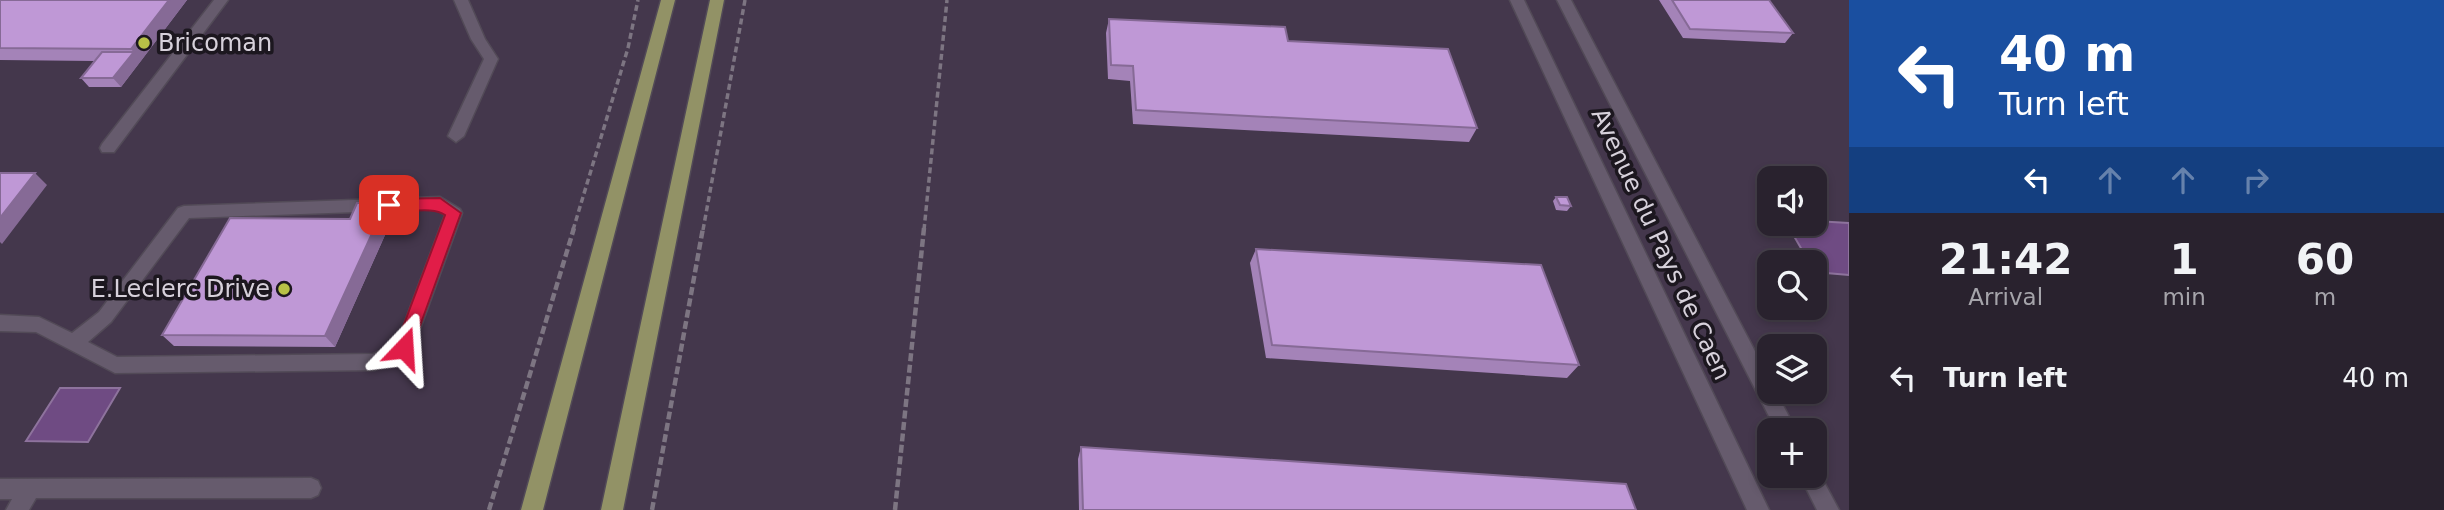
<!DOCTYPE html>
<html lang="en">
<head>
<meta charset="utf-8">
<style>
	:root { --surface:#29222e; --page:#312a36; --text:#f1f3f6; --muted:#a5a4aa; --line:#453f4a }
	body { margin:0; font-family:"DejaVu Sans",sans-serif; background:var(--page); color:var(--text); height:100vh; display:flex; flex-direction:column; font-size:26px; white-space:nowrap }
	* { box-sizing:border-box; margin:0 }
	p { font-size:23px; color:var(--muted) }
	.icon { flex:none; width:38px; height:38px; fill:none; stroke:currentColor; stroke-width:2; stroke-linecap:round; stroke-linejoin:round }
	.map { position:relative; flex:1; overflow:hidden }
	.side { display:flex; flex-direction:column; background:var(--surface); width:595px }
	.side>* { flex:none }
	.top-card { background:#1a4fa0; color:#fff; overflow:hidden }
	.tools { position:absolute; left:1757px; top:166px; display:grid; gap:14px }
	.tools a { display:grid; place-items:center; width:70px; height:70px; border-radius:14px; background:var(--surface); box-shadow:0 4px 10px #0003,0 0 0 2px var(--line); font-size:35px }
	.pin { position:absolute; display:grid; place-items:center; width:60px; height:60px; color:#fff; margin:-30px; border-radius:14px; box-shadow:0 4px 10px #0006 }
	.me { position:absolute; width:77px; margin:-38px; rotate:20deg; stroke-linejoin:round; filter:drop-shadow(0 0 5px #0008) }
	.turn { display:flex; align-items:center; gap:24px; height:147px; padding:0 35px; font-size:32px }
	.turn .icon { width:91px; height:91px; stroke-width:2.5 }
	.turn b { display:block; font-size:49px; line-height:60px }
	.lanes { display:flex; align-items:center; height:66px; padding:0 35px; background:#0003; justify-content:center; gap:35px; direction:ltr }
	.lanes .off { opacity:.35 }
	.eta { display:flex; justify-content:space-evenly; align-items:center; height:119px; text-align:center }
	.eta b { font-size:42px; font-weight:700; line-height:49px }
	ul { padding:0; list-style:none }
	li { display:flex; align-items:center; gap:21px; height:91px; padding:0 35px }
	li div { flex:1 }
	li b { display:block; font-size:26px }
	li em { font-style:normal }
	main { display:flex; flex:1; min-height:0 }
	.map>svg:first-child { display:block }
</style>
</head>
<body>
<main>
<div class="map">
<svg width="1849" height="510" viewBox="0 0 1849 510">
	<rect width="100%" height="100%" fill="#372d3d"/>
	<path fill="#44374c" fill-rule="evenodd" d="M 0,0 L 1849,0 L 1849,510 L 0,510 ZM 1769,178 L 1815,178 L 1815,224 L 1769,224 ZM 1769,262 L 1815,262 L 1815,308 L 1769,308 ZM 1769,346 L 1815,346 L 1815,392 L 1769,392 ZM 1769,430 L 1815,430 L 1815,476 L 1769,476 Z"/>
	<path fill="#6f4b83" stroke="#8e739d" stroke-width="2" d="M 1815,221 L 1849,223 L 1849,275 L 1815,272 L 1815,262 L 1809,262 L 1787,224 L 1815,224 Z
		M 60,388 L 120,388 L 88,442 L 26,441 Z"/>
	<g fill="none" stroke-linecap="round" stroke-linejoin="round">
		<g stroke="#524a57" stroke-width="3">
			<path id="minor" d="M 214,0 L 228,0 L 114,152 L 102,152 L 100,148 L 102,144 Z
				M 454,0 L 468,0 L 485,39 L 498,59 L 464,136 L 456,142 L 448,136 L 484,59 L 471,39 Z
				M 1510,0 L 1524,0 L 1769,510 L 1747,510 Z
				M 1557,0 L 1571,0 L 1769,378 L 1769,392 L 1776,392 L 1796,430 L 1776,430 Z
				M 440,197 L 460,209 L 462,213 L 413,348 L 411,354 L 375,370 L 115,373 L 36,332 L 0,331 L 0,315 L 39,317 L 72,333 L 99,312 L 178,208 L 184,206 ZM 437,209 L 445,215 L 397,343 L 373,354 L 117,357 L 88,342 L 111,322 L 189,218 Z
				M 1815,468 L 1817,469 L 1839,510 L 1817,510 L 1800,476 L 1815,476 Z
				M 311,478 L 318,481 L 321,488 L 318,495 L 311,498 L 36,498 L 29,510 L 6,510 L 12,499 L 0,499 L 0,479 Z"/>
		</g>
		<g stroke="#524a57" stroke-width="3">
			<path id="major" d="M 661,0 L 675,0 L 543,510 L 521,510 Z
				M 710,0 L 724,0 L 623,510 L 601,510 Z"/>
		</g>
		<path stroke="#7d7582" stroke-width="3.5" stroke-dasharray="6 3.5" stroke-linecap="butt" d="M 573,230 L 628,48 L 638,0
			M 703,230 L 745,0
			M 924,230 L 947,0"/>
		<path stroke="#7d7582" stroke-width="4.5" stroke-dasharray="8 3.5" stroke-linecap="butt" d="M 489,510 L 574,228
			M 652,510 L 703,228
			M 895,510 L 924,228"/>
		<use href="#minor" fill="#665b6d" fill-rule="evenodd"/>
		<use href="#major" fill="#929266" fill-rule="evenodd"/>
	</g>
	<path fill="#a483b8" d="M 0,0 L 187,0 L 121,87 L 89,87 L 81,78 L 94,61 L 0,60 Z
		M 1659,0 L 1769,0 L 1793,33 L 1785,43 L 1683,38 Z
		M 1109,19 L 1288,41 L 1477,128 L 1469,142 L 1133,124 L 1130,81 L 1108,79 L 1106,33 Z
		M 1556,197 L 1571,206 L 1567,211 L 1556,210 L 1553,201 Z
		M 394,215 L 335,347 L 174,346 L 162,335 L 350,219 Z
		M 1256,249 L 1579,365 L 1567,378 L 1266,358 L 1250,263 Z
		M 1081,447 L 1636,510 L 1079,510 L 1078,459 Z"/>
	<path fill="#866a96" d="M 169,0 L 187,0 L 141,61 L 131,49 Z
		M 134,52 L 141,61 L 121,87 L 113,78 Z
		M 35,173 L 47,185 L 2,244 L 0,242 L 0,218 Z
		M 386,203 L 394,215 L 335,347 L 325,336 Z"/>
	<path fill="#bf98d6" stroke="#866a96" stroke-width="2" d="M 0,0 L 169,0 L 131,49 L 0,48 Z
		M 1672,0 L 1769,0 L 1793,33 L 1690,29 Z
		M 1109,19 L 1285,27 L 1288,41 L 1448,49 L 1477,128 L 1136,110 L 1133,66 L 1111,65 Z
		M 102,52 L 134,52 L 113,78 L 81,78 Z
		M 0,173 L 35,173 L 0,218 Z
		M 1556,197 L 1567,197 L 1571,206 L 1560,205 Z
		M 357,203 L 386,203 L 325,336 L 162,335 L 230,218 L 350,219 Z
		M 1256,249 L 1541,265 L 1579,365 L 1272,345 Z
		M 1081,447 L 1626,484 L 1636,510 L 1083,510 Z"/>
	<path fill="#e11d48" stroke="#92132f" stroke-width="2" d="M 440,198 L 461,213 L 412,348 L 410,353 L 397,353 L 395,348 L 445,215 C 428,203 392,219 381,205 L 389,199 Z"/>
	<g fill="#b8c147" stroke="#1c171f" stroke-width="2.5">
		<circle cx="144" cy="43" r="7"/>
		<circle cx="284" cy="289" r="7"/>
	</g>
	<g text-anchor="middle" stroke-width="7" stroke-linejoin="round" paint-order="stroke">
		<g font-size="24" fill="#d7d1db" stroke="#1c171f" text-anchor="start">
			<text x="158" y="51">Bricoman</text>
			<text x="270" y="297" text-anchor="end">E.Leclerc Drive</text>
		</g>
		<g font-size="24" fill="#d7d1db" stroke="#1c171f">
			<text transform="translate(1661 244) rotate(65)" y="8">Avenue du Pays de Caen</text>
		</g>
	</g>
</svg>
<div class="tools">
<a><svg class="icon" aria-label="sound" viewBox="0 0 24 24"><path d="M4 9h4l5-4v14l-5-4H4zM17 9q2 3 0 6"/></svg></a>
<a><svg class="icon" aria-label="search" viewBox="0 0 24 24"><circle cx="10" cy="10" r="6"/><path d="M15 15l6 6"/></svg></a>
<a><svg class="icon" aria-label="layers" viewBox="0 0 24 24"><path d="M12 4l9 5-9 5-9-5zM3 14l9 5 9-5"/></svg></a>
<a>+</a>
</div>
<div class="pin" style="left:389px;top:205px;background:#d93025"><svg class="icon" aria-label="arrive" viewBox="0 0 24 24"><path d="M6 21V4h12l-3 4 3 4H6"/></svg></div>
<svg class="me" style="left:404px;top:348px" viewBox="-20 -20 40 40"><path d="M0-17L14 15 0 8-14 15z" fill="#e11d48" stroke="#fff" stroke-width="4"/></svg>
</div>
<section class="side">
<div class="top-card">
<div class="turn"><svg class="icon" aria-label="left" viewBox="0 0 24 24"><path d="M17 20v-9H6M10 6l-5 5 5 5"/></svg><div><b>40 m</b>Turn left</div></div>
<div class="lanes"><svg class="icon" aria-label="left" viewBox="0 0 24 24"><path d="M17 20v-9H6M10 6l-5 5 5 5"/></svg><svg class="icon off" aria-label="ahead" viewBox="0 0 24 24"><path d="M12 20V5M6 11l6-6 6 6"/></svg><svg class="icon off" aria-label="ahead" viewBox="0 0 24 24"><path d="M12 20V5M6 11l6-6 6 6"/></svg><svg class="icon off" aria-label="right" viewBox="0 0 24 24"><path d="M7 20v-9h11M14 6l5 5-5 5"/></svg></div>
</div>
<div class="eta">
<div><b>21:42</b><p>Arrival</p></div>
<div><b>1</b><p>min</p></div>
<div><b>60</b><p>m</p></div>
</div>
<ul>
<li><svg class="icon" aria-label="left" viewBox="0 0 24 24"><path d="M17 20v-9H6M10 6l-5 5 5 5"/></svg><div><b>Turn left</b></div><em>40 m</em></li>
</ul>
</section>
</main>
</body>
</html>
